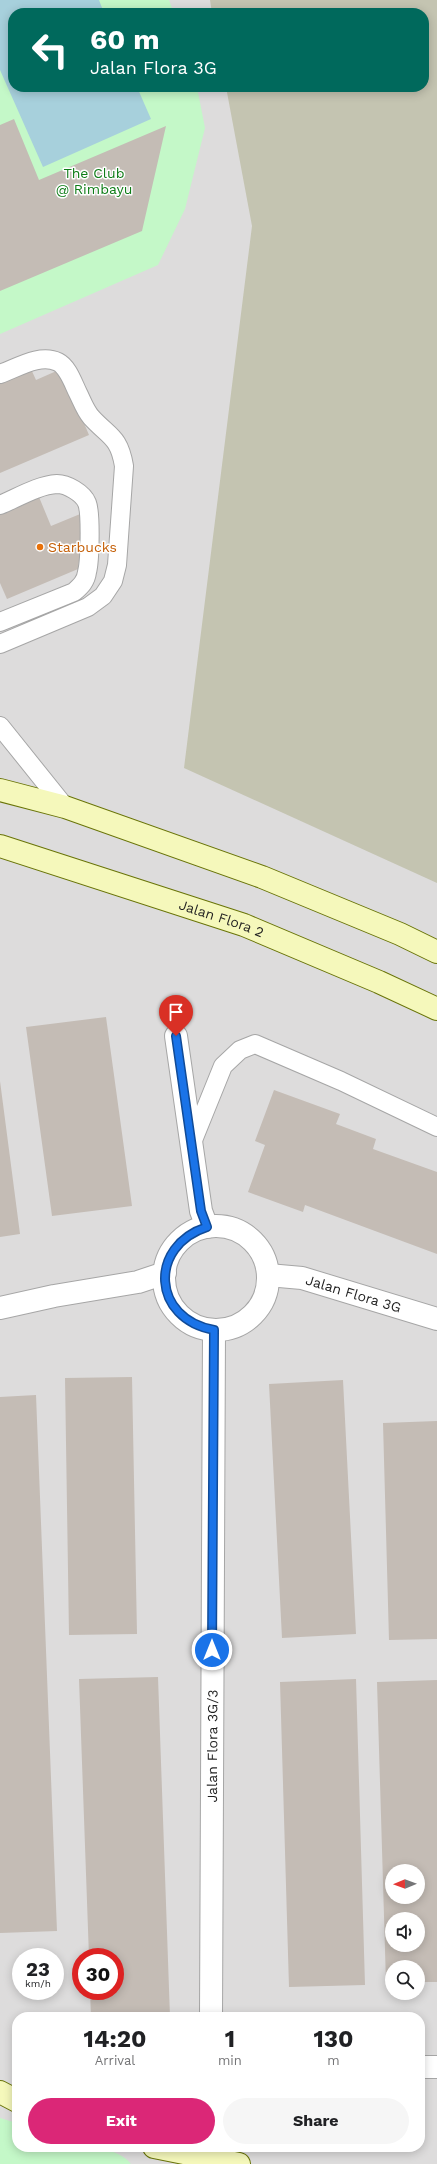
<!DOCTYPE html>
<html lang="en">
<head>
<meta charset="utf-8">
<style>
	:root { --surface:#fff; --page:#f6f6f6; --text:#202124; --muted:#757577; --accent:#db2777 }
	body { margin:0; font-family:"Work Sans",sans-serif; background:var(--page); color:var(--text); height:100vh; display:flex; flex-direction:column; font-size:15px; white-space:nowrap }
	* { box-sizing:border-box; margin:0 }
	p { font-size:13px; color:var(--muted) }
	.icon { flex:none; width:22px; height:22px; fill:none; stroke:currentColor; stroke-width:2; stroke-linecap:round; stroke-linejoin:round }
	.map { position:relative; flex:1; overflow:hidden }
	.panel { position:absolute; left:12px; top:2012px; width:413px; height:140px; display:flex; flex-direction:column; background:var(--surface); border-radius:16px; box-shadow:0 2px 10px #0003 }
	.panel>* { flex:none }
	.banner { position:absolute; left:8px; top:8px; width:421px; height:84px; border-radius:16px; box-shadow:0 2px 10px #0003; background:#00695c; color:#fff; overflow:hidden }
	.needle { width:26px; rotate:269deg }
	.fabs { position:absolute; left:385px; top:1864px; display:grid; gap:8px }
	.fabs a { display:grid; place-items:center; width:40px; height:40px; border-radius:50%; background:var(--surface); box-shadow:0 2px 10px #0003; font-size:20px }
	.speed { position:absolute; left:12px; top:1948px; display:flex; gap:8px; font-size:20px; font-weight:700; text-align:center }
	.speed>* { display:grid; place-content:center; width:52px; height:52px; border-radius:50%; background:var(--surface); box-shadow:0 2px 10px #0003; line-height:1 }
	.speed small { font-size:10px; font-weight:400 }
	.speed .limit { border:6px solid #d22; background:#fff; color:#111 }
	.pin { position:absolute; display:grid; place-items:center; width:34px; height:34px; color:#fff; margin:-41px -17px; border-radius:50% 50% 50% 0; rotate:-45deg; box-shadow:0 0 4px #0007 }
	.pin .icon { rotate:45deg }
	.me { position:absolute; width:44px; margin:-22px; rotate:0deg; stroke-linejoin:round; filter:drop-shadow(0 0 3px #0008) }
	.turn { display:flex; align-items:center; gap:14px; height:84px; padding:0 16px; font-size:18px }
	.turn .icon { width:52px; height:52px; stroke-width:2.5 }
	.turn b { display:block; font-size:28px; line-height:34px }
	.eta { display:flex; justify-content:space-evenly; align-items:center; height:68px; text-align:center }
	.eta b { font-size:24px; font-weight:700; line-height:28px }
	.primary-button { display:flex; gap:8px; margin-top:auto; padding:8px 16px }
	.primary-button a { flex:1; height:46px; border-radius:24px; background:var(--accent); color:#fff; font-size:16px; font-weight:700; line-height:46px; text-align:center }
	.primary-button a+a { background:var(--page); color:var(--text) }
	.map>svg:first-child { display:block }
</style>
</head>
<body>
<div class="map">
<svg width="437" height="2164" viewBox="0 0 437 2164">
	<rect width="100%" height="100%" fill="#efece5"/>
	<path fill="#dddcdc" fill-rule="evenodd" d="M 0,0 L 437,0 L 437,2164 L 0,2164 ZM 13,13 L 424,13 L 424,87 L 13,87 ZM 392,1871 L 418,1871 L 418,1897 L 392,1897 ZM 392,1919 L 418,1919 L 418,1945 L 392,1945 ZM 21,1957 L 55,1957 L 55,1991 L 21,1991 ZM 81,1957 L 115,1957 L 115,1991 L 81,1991 ZM 392,1967 L 418,1967 L 418,1993 L 392,1993 ZM 17,2017 L 420,2017 L 420,2147 L 17,2147 Z"/>
	<path fill="#c4c4b1" d="M 210,0 L 437,0 L 437,883 L 184,768 L 252,226 L 226,87 L 424,87 L 424,13 L 212,13 Z"/>
	<path fill="#c4f8c8" d="M 0,0 L 169,0 L 174,13 L 13,13 L 13,87 L 197,87 L 205,128 L 185,209 L 158,265 L 0,334 Z
		M 0,2118 L 17,2123 L 17,2147 C 46,2147 113,2139 131,2164 L 0,2164 Z"/>
	<path fill="#a7d0dc" d="M 0,0 L 99,0 L 104,13 L 13,13 L 13,87 L 137,87 L 151,119 L 43,167 L 0,70 Z"/>
	<path fill="#c4bcb5" fill-rule="evenodd" d="M 14,119 L 39,180 L 166,126 L 142,231 L 0,291 L 0,125 Z
		M 31,369 L 36,380 L 61,369 L 89,435 L 0,473 L 0,382 Z
		M 39,497 L 51,526 L 85,512 L 78,569 L 7,599 L 0,583 L 0,513 Z
		M 106,1017 L 132,1206 L 52,1216 L 26,1027 Z
		M 0,1081 L 20,1234 L 0,1237 Z
		M 274,1090 L 340,1114 L 336,1124 L 376,1139 L 373,1149 L 437,1172 L 437,1254 L 305,1205 L 303,1212 L 248,1192 L 265,1145 L 255,1141 Z
		M 132,1377 L 137,1634 L 69,1635 L 65,1378 Z
		M 343,1380 L 356,1634 L 282,1638 L 269,1384 Z
		M 36,1395 L 57,1931 L 0,1933 L 0,1397 Z
		M 437,1421 L 437,1639 L 389,1640 L 383,1423 Z
		M 158,1677 L 170,2017 L 91,2017 L 90,1991 L 115,1991 L 115,1957 L 89,1957 L 79,1679 Z
		M 356,1679 L 365,1985 L 289,1987 L 280,1682 Z
		M 437,1680 L 437,1982 L 418,1982 L 418,1967 L 392,1967 L 392,1983 L 386,1983 L 377,1682 ZM 392,1871 L 418,1871 L 418,1897 L 392,1897 ZM 392,1919 L 418,1919 L 418,1945 L 392,1945 Z"/>
	<g fill="none" stroke-linecap="round" stroke-linejoin="round">
		<g stroke="#a6a6a6" stroke-width="20">
			<path id="lane" d="M 0,374 C 17,368 40,353 58,362 C 68,367 73,383 78,393 C 82,401 85,410 91,417 C 109,437 119,436 124,466 L 117,565 L 113,581 L 103,596 L 88,607 L 0,644
				M 0,505 C 17,498 38,485 57,484 C 67,484 83,493 87,503 C 91,513 90,561 87,572 C 86,581 81,586 74,592 L 0,622
				M 0,726 L 65,807
				M 191,1145 L 223,1066 L 240,1050 L 255,1044 L 341,1081 L 437,1127"/>
		</g>
		<g stroke="#a6a6a6" stroke-width="24">
			<g id="street">
				<path d="M 176,1036 L 201,1211 L 207,1227"/>
				<circle cx="216" cy="1278" r="52"/>
				<path id="s1" d="M 268,1275 L 302,1278 L 437,1319"/>
				<path d="M 0,1308 L 54,1296 L 138,1282 L 165,1273"/>
				<path id="s2" d="M 211,2017 L 214,1331"/>
				<path d="M 420,2067 L 437,2067"/>
			</g>
		</g>
		<g stroke="#697408" stroke-width="24">
			<g id="secondary">
				<path d="M 0,790 L 65,807 L 262,877 L 400,934 L 437,952"/>
				<path id="s3" d="M 0,846 L 244,925 L 379,982 L 437,1009"/>
				<path d="M 0,2092 L 17,2101"/>
				<path d="M 154,2147 L 239,2164"/>
			</g>
		</g>
		<use href="#lane" stroke="#fff" stroke-width="18"/>
		<use href="#street" stroke="#fff" stroke-width="22"/>
		<use href="#secondary" stroke="#f5f8bb" stroke-width="22"/>
	</g>
	<g fill="none" stroke-linecap="round" stroke-linejoin="round">
		<g stroke="#114b97" stroke-width="10">
			<path id="route" d="M 176,1036 L 201,1211 L 207,1227 C 148,1246 152,1319 214,1330 L 212,1650"/>
		</g>
		<use href="#route" stroke="#1a73e8" stroke-width="7"/>
	</g>
	<circle fill="#e8710a" stroke="#fff" stroke-width="1.5" cx="40" cy="547" r="4"/>
	<g text-anchor="middle" stroke-width="3" stroke-linejoin="round" paint-order="stroke">
		<g font-size="14" fill="#0e7c17" stroke="#fff">
			<text x="94" y="178">The Club<tspan x="94" dy="16">@ Rimbayu</tspan></text>
		</g>
		<g font-size="14" fill="#c56008" stroke="#fff" text-anchor="start">
			<text x="48" y="552">Starbucks</text>
		</g>
		<g font-size="14" fill="#1f1f1f" stroke="#fff">
			<text dy="5" stroke="none"><textPath href="#s3" startOffset="233">Jalan Flora 2</textPath></text>
			<text dy="5" stroke="none"><textPath href="#s1" startOffset="88">Jalan Flora 3G</textPath></text>
			<text dy="5" stroke="none"><textPath href="#s2" startOffset="271">Jalan Flora 3G/3</textPath></text>
		</g>
	</g>
</svg>
<div class="fabs">
<a><svg class="needle" viewBox="-14 -14 28 28"><path d="M0-13l5 13h-10z" fill="#e53935"/><path d="M0 13l5-13h-10z" fill="#757577"/></svg></a>
<a><svg class="icon" aria-label="sound" viewBox="0 0 24 24"><path d="M4 9h4l5-4v14l-5-4H4zM17 9q2 3 0 6"/></svg></a>
<a><svg class="icon" aria-label="search" viewBox="0 0 24 24"><circle cx="10" cy="10" r="6"/><path d="M15 15l6 6"/></svg></a>
</div>
<div class="speed"><div>23<small>km/h</small></div><div class="limit">30</div></div>
<div class="pin" style="left:176px;top:1036px;background:#d93025"><svg class="icon" aria-label="arrive" viewBox="0 0 24 24"><path d="M6 21V4h12l-3 4 3 4H6"/></svg></div>
<svg class="me" style="left:212px;top:1650px" viewBox="-20 -20 40 40"><circle r="17" fill="#1a73e8" stroke="#fff" stroke-width="3"/><path d="M0-11L8 9 0 5-8 9z" fill="#fff"/></svg>
<div class="banner">
<div class="turn"><svg class="icon" aria-label="left" viewBox="0 0 24 24"><path d="M17 20v-9H6M10 6l-5 5 5 5"/></svg><div><b>60 m</b>Jalan Flora 3G</div></div>
</div>
<section class="panel">
<div class="eta">
<div><b>14:20</b><p>Arrival</p></div>
<div><b>1</b><p>min</p></div>
<div><b>130</b><p>m</p></div>
</div>
<div class="primary-button"><a>Exit</a><a>Share</a></div>
</section>
</div>
</body>
</html>
